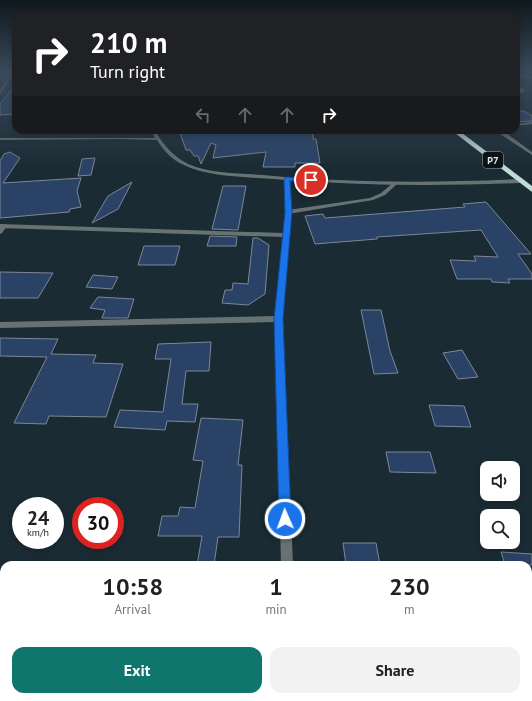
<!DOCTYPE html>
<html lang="en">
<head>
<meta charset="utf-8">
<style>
	:root { --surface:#fff; --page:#f2f2f2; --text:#202124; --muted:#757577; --accent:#0f766e }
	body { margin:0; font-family:"PT Sans",sans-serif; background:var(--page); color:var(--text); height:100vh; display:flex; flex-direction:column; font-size:15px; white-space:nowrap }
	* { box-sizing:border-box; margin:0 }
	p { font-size:13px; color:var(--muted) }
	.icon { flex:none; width:22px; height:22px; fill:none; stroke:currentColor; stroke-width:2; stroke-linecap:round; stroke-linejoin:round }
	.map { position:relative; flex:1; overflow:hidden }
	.sheet { position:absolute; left:0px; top:561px; width:532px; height:140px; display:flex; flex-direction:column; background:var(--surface); border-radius:12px 12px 0 0; box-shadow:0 2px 6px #0003 }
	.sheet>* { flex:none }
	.banner { position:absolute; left:12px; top:12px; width:508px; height:122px; border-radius:12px; box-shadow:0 2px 6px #0003; background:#202124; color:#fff; overflow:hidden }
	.controls { position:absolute; left:480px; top:461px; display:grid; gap:8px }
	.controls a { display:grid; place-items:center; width:40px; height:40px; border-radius:8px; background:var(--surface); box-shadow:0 2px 6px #0003; font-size:20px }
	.speed { position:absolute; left:12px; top:497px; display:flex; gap:8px; font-size:20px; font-weight:700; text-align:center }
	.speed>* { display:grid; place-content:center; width:52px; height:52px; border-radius:50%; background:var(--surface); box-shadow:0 2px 6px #0003; line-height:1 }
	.speed small { font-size:10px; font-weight:400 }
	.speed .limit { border:6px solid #d22; background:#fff; color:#111 }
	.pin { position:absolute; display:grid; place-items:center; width:34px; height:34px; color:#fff; margin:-17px; border:2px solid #fff; border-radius:50%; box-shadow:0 1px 4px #0007 }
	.me { position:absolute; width:44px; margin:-22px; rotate:358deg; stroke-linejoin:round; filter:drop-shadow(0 0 3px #0008) }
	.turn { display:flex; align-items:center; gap:14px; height:84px; padding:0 12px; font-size:18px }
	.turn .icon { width:52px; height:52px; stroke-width:2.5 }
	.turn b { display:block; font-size:28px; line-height:34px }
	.lanes { display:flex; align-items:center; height:38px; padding:0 12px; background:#0003; justify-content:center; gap:20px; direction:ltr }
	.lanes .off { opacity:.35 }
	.eta { display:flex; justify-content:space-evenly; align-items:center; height:68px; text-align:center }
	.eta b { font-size:24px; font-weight:700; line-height:28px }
	.button { display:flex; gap:8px; margin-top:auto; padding:8px 12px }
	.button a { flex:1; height:46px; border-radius:12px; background:var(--accent); color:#fff; font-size:16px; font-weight:700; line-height:46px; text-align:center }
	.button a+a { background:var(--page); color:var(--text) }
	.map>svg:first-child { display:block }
</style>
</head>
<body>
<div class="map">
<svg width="532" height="701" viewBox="0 0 532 701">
	<rect width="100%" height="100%" fill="#1b2b33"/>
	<path fill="#2b4267" stroke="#7d8797" d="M 16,84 L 16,114 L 0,115 L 0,104 Z
		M 516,111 L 524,111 L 532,116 L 532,121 L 516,122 Z
		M 179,130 L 313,130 L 313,139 L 316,139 L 320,163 L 295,163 L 295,167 L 263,167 L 266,152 L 213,158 L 216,145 L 211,143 L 201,164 L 198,156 L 194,156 L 190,150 L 186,150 Z
		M 10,152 L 20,158 L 3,183 L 81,178 L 77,191 L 81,207 L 70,209 L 69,212 L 0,218 L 0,161 L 4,154 Z
		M 95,158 L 91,175 L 78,176 L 82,159 Z
		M 132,182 L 118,209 L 92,223 L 108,196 Z
		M 223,186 L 246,186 L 238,230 L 212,229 Z
		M 486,202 L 531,254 L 518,254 L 532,274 L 532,279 L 508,279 L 510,283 L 492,282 L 491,279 L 457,279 L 450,260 L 476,261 L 474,256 L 498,257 L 481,230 L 377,237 L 377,239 L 315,244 L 305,216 L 323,214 L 325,218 L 465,207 L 463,204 Z
		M 210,236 L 237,237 L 236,246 L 207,246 Z
		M 253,238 L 258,238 L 269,245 L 265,294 L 248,305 L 222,303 L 225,290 L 232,290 L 233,283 L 248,284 Z
		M 144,246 L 180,246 L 175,265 L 138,265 Z
		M 0,272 L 53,273 L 38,298 L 0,298 Z
		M 93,275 L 118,277 L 112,289 L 86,287 Z
		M 98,297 L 134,299 L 128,318 L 102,318 L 105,310 L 90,308 Z
		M 361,310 L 381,310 L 390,351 L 398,373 L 374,374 Z
		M 0,338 L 58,339 L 51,354 L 96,355 L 93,363 L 123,364 L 106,417 L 49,416 L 46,424 L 14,423 L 47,357 L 0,356 Z
		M 211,342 L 209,371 L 186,371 L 182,404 L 198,404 L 195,422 L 167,421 L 165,430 L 114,427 L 120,410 L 163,412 L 171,359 L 155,359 L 158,344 Z
		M 462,350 L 478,377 L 458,379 L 443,353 Z
		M 429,405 L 464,406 L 471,427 L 435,426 Z
		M 201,418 L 243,420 L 238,465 L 242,465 L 239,537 L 218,537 L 214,565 L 197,565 L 202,536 L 158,536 L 162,516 L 178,516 L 180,507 L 195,508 L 203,461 L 193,460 Z
		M 386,452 L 430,452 L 436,473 L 390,472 Z
		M 343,543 L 376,543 L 380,565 L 346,565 Z
		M 501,552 L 532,554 L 532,565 L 505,565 Z"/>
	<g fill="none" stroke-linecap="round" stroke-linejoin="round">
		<path fill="#687272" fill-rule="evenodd" d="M 516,73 L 532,77 L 532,79 L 516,75 Z
			M 516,85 L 524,89 L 525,90 L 522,93 L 516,93 L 516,91 L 521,90 L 516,87 Z
			M 394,182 L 396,183 L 396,185 L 385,195 L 373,200 L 288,214 L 285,212 L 288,210 L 370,198 L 381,193 Z
			M 4,224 L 7,226 L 2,233 L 0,234 L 0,228 Z"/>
		<path fill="#687272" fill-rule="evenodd" d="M 12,72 L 15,72 L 0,94 L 0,90 Z
			M 532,122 L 532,124 L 516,126 L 516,124 Z
			M 151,130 L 155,130 C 162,144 174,157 188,164 C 211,174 238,173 263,175 C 349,183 434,183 520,179 L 523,181 L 520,183 C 443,186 366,186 290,180 L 291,212 L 283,319 L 293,565 L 281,565 L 275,322 L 0,328 L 0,322 L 276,316 L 283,237 L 0,228 L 0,224 L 283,233 L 285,212 L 284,180 C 255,177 210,178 184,165 C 172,160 164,151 157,140 L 117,139 L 0,140 L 0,138 L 155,138 Z
			M 497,130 L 502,130 L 532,152 L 532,155 L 497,132 Z
			M 4,589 L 4,601 L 0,603 L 0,591 Z
			M 283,697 L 297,697 L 297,701 L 283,701 Z"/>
		<path fill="#c0d9d9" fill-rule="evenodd" d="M 451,130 L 458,130 L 532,186 L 532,192 Z"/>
	</g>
	<linearGradient id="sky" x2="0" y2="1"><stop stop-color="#0f181c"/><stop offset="0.42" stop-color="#394a5b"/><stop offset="1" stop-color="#394a5b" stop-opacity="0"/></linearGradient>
	<rect width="532" height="170" fill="url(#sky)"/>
	<path fill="#1a73e8" stroke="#114b97" d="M 287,177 L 311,179 L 314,180 L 311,182 L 290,181 L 292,212 L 283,319 L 291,519 L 290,523 L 285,525 L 281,523 L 279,519 L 274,319 L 285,212 L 284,179 Z"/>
	<g text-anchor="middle" stroke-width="4" stroke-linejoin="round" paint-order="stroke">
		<rect fill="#0b1316" stroke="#9fa8ac" stroke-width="1" x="483" y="152" width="20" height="16" rx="3"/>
		<g font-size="10" font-weight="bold" fill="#dee8ed">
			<text x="493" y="164">P7</text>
		</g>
	</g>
</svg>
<div class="controls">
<a><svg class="icon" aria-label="sound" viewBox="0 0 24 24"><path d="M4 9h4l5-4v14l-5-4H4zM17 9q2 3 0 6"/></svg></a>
<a><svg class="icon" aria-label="search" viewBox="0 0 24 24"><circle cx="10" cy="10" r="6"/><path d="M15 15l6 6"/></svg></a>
</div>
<div class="speed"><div>24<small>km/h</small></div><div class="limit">30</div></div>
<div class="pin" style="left:311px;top:180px;background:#d93025"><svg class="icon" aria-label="arrive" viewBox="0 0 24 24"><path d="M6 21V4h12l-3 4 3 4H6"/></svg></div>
<svg class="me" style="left:285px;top:519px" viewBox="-20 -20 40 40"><circle r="17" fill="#1a73e8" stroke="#fff" stroke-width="3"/><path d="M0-11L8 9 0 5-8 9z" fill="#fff"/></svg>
<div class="banner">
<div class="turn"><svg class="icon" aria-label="right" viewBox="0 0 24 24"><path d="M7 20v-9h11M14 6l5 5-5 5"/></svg><div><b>210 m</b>Turn right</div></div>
<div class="lanes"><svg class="icon off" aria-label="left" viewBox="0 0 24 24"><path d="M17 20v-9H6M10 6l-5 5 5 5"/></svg><svg class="icon off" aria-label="ahead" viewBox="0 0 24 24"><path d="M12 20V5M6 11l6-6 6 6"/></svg><svg class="icon off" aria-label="ahead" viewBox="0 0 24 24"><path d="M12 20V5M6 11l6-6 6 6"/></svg><svg class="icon" aria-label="right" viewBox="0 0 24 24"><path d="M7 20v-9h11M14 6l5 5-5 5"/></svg></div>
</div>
<section class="sheet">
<div class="eta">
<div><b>10:58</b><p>Arrival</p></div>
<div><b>1</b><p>min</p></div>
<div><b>230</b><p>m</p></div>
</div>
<div class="button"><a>Exit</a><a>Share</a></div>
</section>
</div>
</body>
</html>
